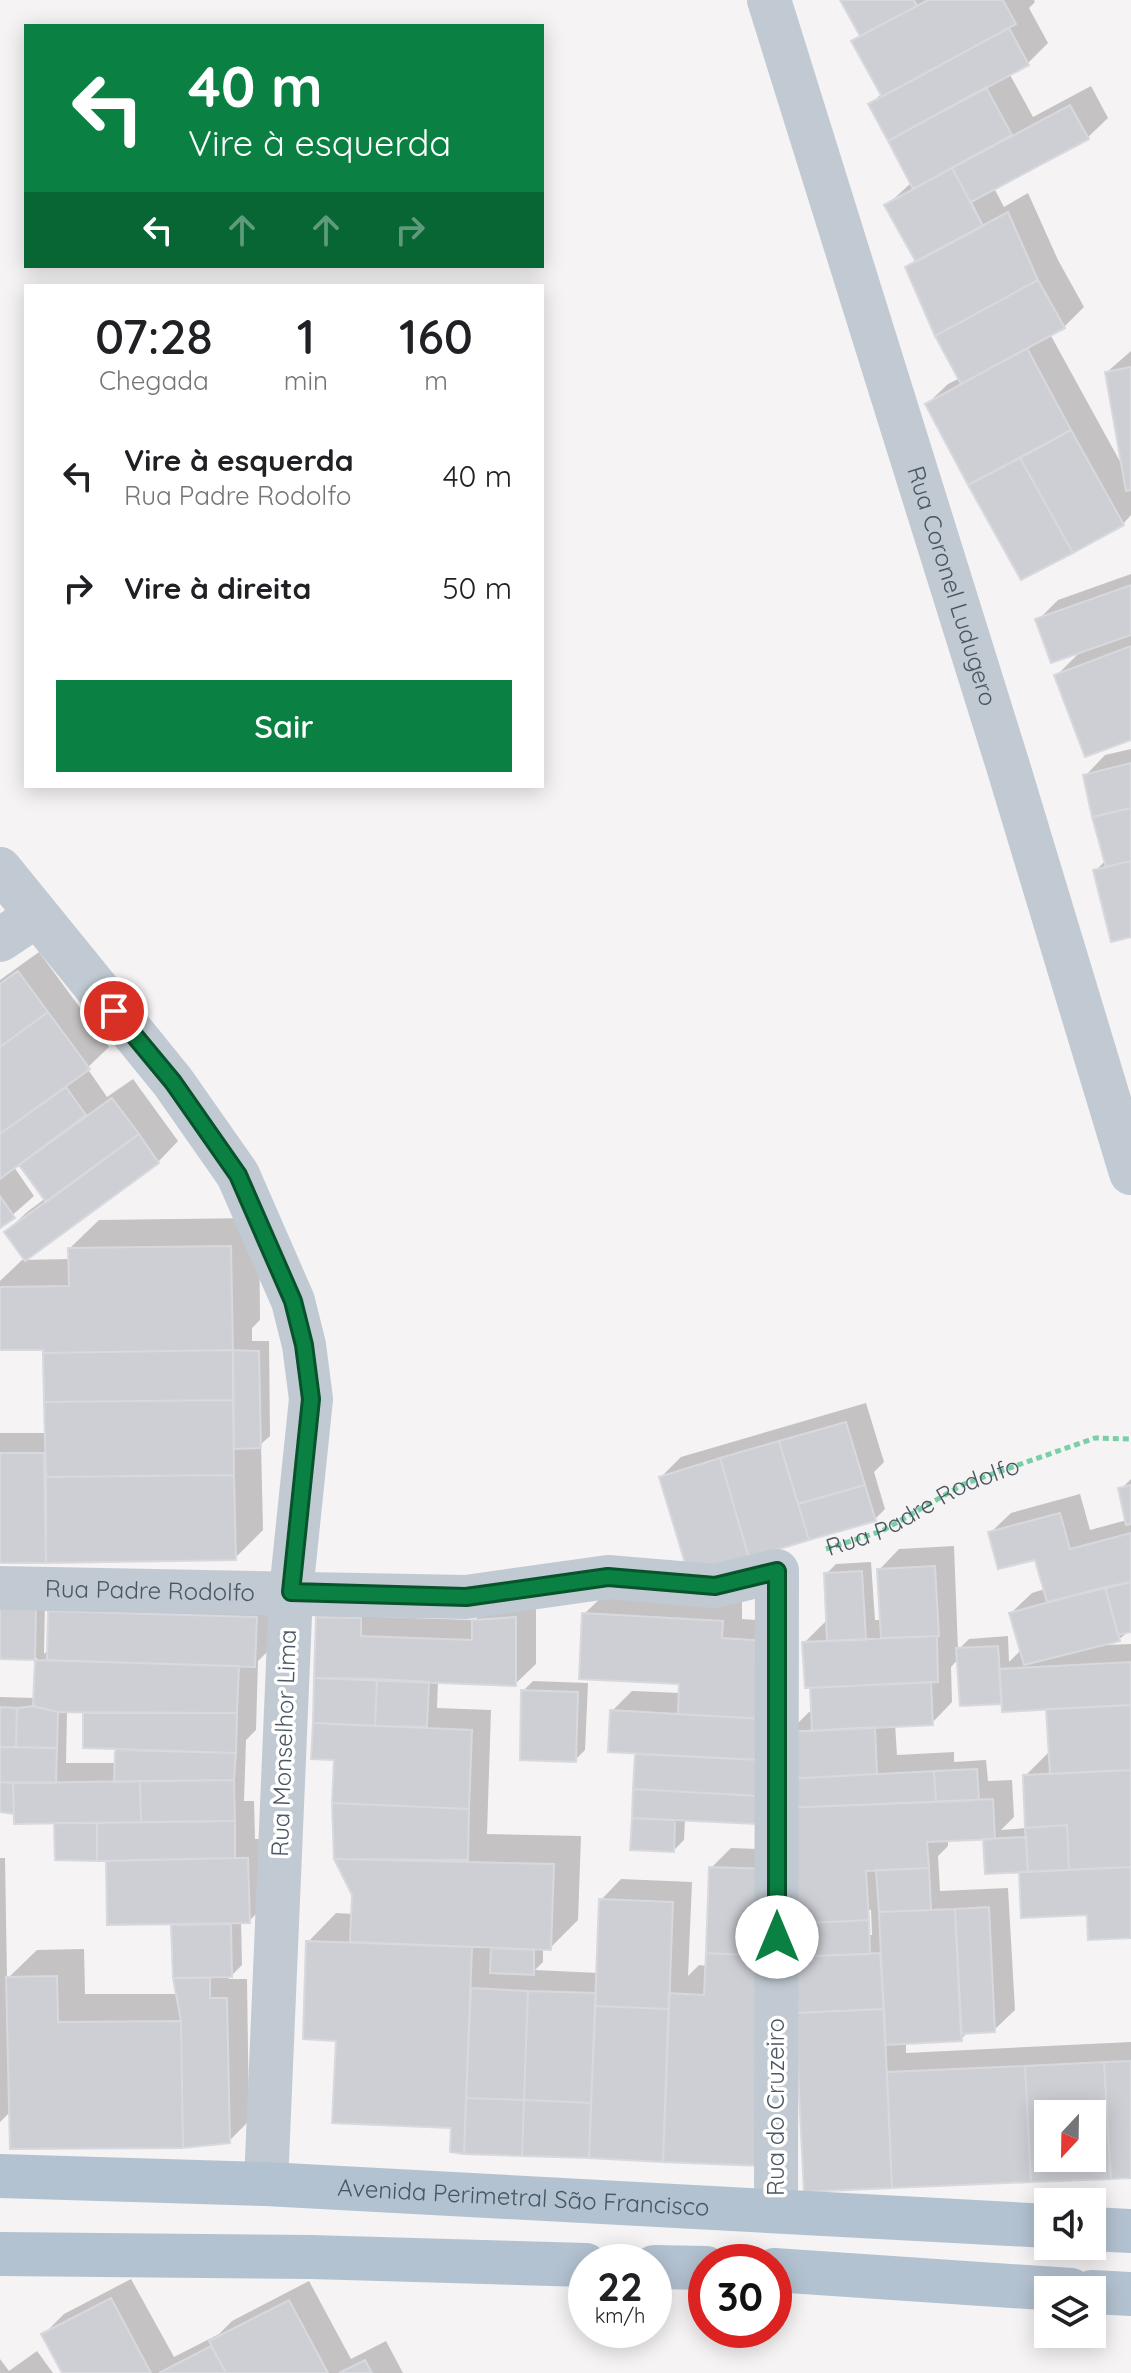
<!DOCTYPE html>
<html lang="pt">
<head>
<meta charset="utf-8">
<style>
	:root { --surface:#fff; --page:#f2f2f2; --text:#202124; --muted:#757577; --accent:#0b8043 }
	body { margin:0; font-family:Quicksand,sans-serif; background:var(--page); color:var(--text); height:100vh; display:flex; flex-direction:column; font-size:30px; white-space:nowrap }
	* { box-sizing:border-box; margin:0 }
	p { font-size:26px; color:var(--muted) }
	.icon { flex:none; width:44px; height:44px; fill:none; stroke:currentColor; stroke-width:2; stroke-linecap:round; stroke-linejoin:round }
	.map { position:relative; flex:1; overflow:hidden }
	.sheet { position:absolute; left:24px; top:284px; width:520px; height:504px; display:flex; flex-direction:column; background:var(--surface); border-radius:0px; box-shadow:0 4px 20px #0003 }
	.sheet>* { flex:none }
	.top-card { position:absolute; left:24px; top:24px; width:520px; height:244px; border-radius:0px; box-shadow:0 4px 20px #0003; background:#0b8043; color:#fff; overflow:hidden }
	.needle { width:52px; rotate:202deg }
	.fabs { position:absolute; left:1034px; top:2100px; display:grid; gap:16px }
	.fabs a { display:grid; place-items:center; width:72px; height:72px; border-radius:0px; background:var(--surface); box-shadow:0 4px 20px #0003; font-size:40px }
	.speed { position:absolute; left:568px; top:2244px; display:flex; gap:16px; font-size:40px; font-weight:700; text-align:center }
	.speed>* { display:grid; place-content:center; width:104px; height:104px; border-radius:50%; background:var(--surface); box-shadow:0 4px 20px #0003; line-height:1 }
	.speed small { font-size:20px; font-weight:400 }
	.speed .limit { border:12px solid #d22; background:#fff; color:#111 }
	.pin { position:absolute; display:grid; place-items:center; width:68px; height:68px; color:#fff; margin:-34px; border:4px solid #fff; border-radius:50%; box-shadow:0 2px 8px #0007 }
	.me { position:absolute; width:88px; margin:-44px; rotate:0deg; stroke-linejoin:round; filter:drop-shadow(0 0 6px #0008) }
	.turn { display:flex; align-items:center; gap:28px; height:168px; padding:0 32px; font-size:36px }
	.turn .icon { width:104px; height:104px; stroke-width:2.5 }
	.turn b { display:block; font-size:56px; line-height:68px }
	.lanes { display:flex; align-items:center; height:76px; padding:0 32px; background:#0003; justify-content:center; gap:40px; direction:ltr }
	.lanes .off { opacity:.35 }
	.eta { display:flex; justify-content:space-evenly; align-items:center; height:136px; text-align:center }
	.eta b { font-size:48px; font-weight:600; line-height:56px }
	.primary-button { display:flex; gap:16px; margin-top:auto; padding:16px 32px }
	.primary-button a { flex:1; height:92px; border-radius:0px; background:var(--accent); color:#fff; font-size:32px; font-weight:600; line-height:92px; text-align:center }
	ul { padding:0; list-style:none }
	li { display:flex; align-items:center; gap:24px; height:112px; padding:0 32px }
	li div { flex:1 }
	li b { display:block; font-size:30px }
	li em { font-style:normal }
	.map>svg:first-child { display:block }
</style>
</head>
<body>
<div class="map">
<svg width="1131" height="2373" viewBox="0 0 1131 2373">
	<rect width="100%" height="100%" fill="#f5f3f3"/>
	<path fill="#0003" fill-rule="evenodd" d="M 842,0 L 1034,0 L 1035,2 L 1029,8 L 1048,43 L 1028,63 L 1009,73 L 1033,117 L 1091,86 L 1108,118 L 1087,138 L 994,188 L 1004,207 L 1028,193 L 1058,260 L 1084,307 L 1064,327 L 1050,334 L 1123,467 L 1107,372 L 1131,351 L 1131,515 L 1123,524 L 1022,578 L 927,404 L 948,384 L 960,378 L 908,268 L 916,259 L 887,205 L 912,182 L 871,104 L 882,93 L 853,42 L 861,34 Z
		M 1131,574 L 1131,738 L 1056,676 L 1081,651 L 1038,620 L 1058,600 Z
		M 1131,749 L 1131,935 L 1095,871 L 1106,860 L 1085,776 L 1105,755 Z
		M 39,952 L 109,1047 L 87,1068 L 107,1097 L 133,1079 L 178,1141 L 158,1162 L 26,1259 L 6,1232 L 27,1212 L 46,1198 L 19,1163 L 14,1167 L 34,1196 L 0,1226 L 0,980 Z
		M 259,1218 L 260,1320 L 252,1328 L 252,1341 L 269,1341 L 270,1436 L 261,1444 L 263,1530 L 235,1558 L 0,1561 L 0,1433 L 46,1433 L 45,1348 L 0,1348 L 0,1281 L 22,1260 L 70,1259 L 70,1248 L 99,1220 Z
		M 866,1403 L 884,1462 L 874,1472 L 885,1509 L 875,1519 L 661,1477 L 681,1457 Z
		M 1131,1479 L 1131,1630 L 1119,1639 L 1105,1643 L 1106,1645 L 1131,1644 L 1131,1936 L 1021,1873 L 988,1837 L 948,1839 L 948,1846 L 938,1856 L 940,1891 L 1008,1888 L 1015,2010 L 994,2030 L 969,2031 L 961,2039 L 906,2042 L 906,2053 L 1131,2042 L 1131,2175 L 806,2190 L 796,2008 L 589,2156 L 464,2152 L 453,2126 L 338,2039 L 308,1942 L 336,1913 L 353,1914 L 354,1894 L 336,1858 L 336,1758 L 318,1618 L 338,1598 L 380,1617 L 475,1620 L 495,1601 L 536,1598 L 536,1664 L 515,1684 L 438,1681 L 437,1708 L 491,1710 L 487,1834 L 581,1836 L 578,1920 L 550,1948 L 543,1948 L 543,1962 L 535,1970 L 599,1973 L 601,1900 L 621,1879 L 692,1882 L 688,1976 L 699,1965 L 707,1966 L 711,1868 L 731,1848 L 788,1850 L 788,1733 L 809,1712 L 814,1712 L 812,1686 L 804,1643 L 825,1622 L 828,1622 L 826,1574 L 836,1564 L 871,1562 L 875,1620 L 882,1620 L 879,1570 L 899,1549 L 954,1546 L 958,1650 L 969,1639 L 1008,1636 L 1009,1662 L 1021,1650 L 1011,1613 L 1032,1593 L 1045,1589 L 1036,1557 L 990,1533 L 1011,1513 L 1080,1494 L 1090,1530 L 1127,1520 L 1121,1489 ZM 959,1658 L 1004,1702 L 1048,1707 L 1051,1750 L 1025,1776 L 1027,1828 L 1001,1830 L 1014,1817 L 1012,1780 L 988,1781 L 986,1760 L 954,1762 L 954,1752 L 897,1755 L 895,1724 L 932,1723 L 952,1702 L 951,1667 ZM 867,1910 L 871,1910 L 872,1935 L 868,1935 ZM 1048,2114 L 1092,2114 L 1092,2158 L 1048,2158 Z
		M 70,1591 L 276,1597 L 275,1644 L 258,1661 L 256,1730 L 246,1740 L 244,1801 L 254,1801 L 255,1839 L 268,1839 L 269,1901 L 249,1921 L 241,1921 L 242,1965 L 228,1979 L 247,1979 L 249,2121 L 229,2141 L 11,2111 L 0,2122 L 0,1858 L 5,1858 L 7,1979 L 37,1950 L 84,1949 L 85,1994 L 178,1994 L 173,1926 L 176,1922 L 108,1923 L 108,1859 L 56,1821 L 0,1810 L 0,1697 L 36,1698 L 37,1658 L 0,1657 L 0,1599 L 45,1601 L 44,1654 L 49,1649 L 50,1612 ZM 67,1711 L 85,1711 L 85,1746 L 121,1747 L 117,1751 L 117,1763 L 66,1763 Z
		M 605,1594 L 742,1601 L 742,1619 L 785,1622 L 778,1774 L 685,1819 L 684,1840 L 674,1850 L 632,1848 L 637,1752 L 612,1711 L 632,1691 L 681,1693 L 681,1682 L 584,1614 Z
		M 533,1681 L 588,1683 L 585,1750 L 575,1760 L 523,1691 Z
		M 131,2279 L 174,2357 L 219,2334 L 232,2321 L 309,2281 L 351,2359 L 386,2341 L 403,2373 L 64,2373 L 44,2334 L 64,2314 Z
		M 37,2351 L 53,2373 L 0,2373 L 0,2359 L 9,2371 Z"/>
	<path fill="#cdcfd5" stroke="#d7d9de" stroke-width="2" fill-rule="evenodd" d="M 840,0 L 914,0 L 917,6 L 860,36 Z
		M 928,0 L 1003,0 L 1016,24 L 882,97 L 851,41 Z
		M 1009,28 L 1029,65 L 888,141 L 868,104 Z
		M 986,87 L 1012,135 L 913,189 L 888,141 Z
		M 1070,105 L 1089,139 L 971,202 L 983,226 L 952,168 Z
		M 952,168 L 983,226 L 916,262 L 884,205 Z
		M 1008,212 L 1038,280 L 935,336 L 905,267 Z
		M 1038,280 L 1065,328 L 961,384 L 935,336 Z
		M 1027,348 L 1071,430 L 968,485 L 925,404 Z
		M 1131,367 L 1131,490 L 1126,491 L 1105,372 Z
		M 1071,430 L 1124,525 L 1073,553 L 1020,458 Z
		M 1020,458 L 1073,553 L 1021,580 L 968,485 Z
		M 1131,585 L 1131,635 L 1051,663 L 1035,619 Z
		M 1131,646 L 1131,740 L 1085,757 L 1054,675 Z
		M 1131,763 L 1131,808 L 1092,817 L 1083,775 Z
		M 1131,808 L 1131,861 L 1106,867 L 1092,817 Z
		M 1131,861 L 1131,937 L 1111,942 L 1093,870 Z
		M 18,971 L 48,1012 L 0,1047 L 0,984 Z
		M 48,1012 L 90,1069 L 0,1134 L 0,1047 Z
		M 66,1087 L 86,1115 L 0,1179 L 0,1134 Z
		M 112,1098 L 139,1134 L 46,1202 L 19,1165 Z
		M 139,1134 L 159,1163 L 25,1261 L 4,1232 Z
		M 0,1196 L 15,1218 L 0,1228 Z
		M 231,1246 L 233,1350 L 43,1353 L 43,1350 L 0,1350 L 0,1287 L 69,1286 L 68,1248 Z
		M 233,1350 L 259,1351 L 261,1448 L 234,1449 Z
		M 233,1350 L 233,1400 L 44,1402 L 43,1353 Z
		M 233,1400 L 234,1475 L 46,1477 L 44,1402 Z
		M 846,1422 L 865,1485 L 798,1504 L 779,1441 Z
		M 779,1441 L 809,1540 L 749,1558 L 720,1458 Z
		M 0,1453 L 44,1453 L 46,1563 L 0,1563 Z
		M 720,1458 L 749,1558 L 689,1576 L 659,1477 Z
		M 234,1475 L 236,1560 L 46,1563 L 46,1477 Z
		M 865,1485 L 876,1521 L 809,1540 L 798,1504 Z
		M 1131,1485 L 1131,1524 L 1126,1525 L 1118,1488 Z
		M 1060,1513 L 1070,1549 L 1131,1533 L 1131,1582 L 1047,1602 L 1035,1560 L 998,1569 L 988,1532 Z
		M 935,1566 L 939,1636 L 881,1638 L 877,1569 Z
		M 862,1571 L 866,1640 L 827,1641 L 824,1573 Z
		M 1131,1582 L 1131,1632 L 1118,1635 L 1105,1587 Z
		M 1105,1587 L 1120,1641 L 1024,1665 L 1009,1613 Z
		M 0,1609 L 36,1610 L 35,1660 L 0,1659 Z
		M 48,1611 L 257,1617 L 255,1667 L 47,1660 Z
		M 582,1613 L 723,1621 L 722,1638 L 766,1641 L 762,1719 L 678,1714 L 679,1684 L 579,1679 Z
		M 316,1617 L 361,1618 L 361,1636 L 472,1640 L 472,1620 L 516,1617 L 516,1686 L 314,1678 Z
		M 937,1636 L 938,1682 L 805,1688 L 802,1642 Z
		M 998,1646 L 1002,1704 L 960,1706 L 956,1648 Z
		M 35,1660 L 239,1666 L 237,1713 L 58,1712 L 33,1706 Z
		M 1131,1662 L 1131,1705 L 1002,1712 L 999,1669 Z
		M 314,1678 L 377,1679 L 375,1726 L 313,1723 Z
		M 377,1679 L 429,1682 L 427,1727 L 375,1726 Z
		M 931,1682 L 933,1725 L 812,1731 L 810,1688 Z
		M 521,1690 L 578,1692 L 576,1762 L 520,1760 Z
		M 1131,1705 L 1131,1770 L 1050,1774 L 1046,1709 Z
		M 33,1706 L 58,1712 L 57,1748 L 16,1747 L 17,1708 Z
		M 0,1707 L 17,1708 L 16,1747 L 0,1747 Z
		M 610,1710 L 762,1719 L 760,1760 L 608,1752 Z
		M 83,1713 L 237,1713 L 236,1753 L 83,1748 Z
		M 313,1723 L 472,1730 L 469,1809 L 332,1803 L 334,1760 L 311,1759 Z
		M 875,1727 L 877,1774 L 785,1779 L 786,1732 Z
		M 0,1747 L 57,1748 L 56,1783 L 0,1782 Z
		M 115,1750 L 236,1753 L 234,1780 L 114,1782 Z
		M 635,1754 L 760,1760 L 758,1796 L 633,1789 Z
		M 977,1769 L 979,1800 L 936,1802 L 934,1771 Z
		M 1131,1770 L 1131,1867 L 1069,1870 L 1067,1825 L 1025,1828 L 1023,1775 Z
		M 934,1771 L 936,1802 L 784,1808 L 785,1779 Z
		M 234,1780 L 235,1821 L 141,1822 L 140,1781 Z
		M 140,1781 L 141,1822 L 14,1824 L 13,1783 Z
		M 0,1782 L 13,1783 L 14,1814 L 0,1812 Z
		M 633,1789 L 758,1796 L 757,1824 L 632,1818 Z
		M 993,1799 L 995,1839 L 927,1842 L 929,1868 L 866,1871 L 869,1920 L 790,1924 L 784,1808 Z
		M 332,1803 L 469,1809 L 468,1860 L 334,1859 Z
		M 632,1818 L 675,1820 L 674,1852 L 630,1850 Z
		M 235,1821 L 235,1858 L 97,1861 L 97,1823 Z
		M 54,1823 L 97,1823 L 97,1861 L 55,1860 Z
		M 1067,1825 L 1069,1870 L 1028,1872 L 1025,1828 Z
		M 1026,1837 L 1028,1872 L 985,1874 L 983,1839 Z
		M 235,1858 L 248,1858 L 250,1923 L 107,1925 L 106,1861 Z
		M 334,1859 L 554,1864 L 551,1950 L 350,1942 L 352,1895 Z
		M 709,1867 L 773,1869 L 769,1956 L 706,1953 Z
		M 1131,1867 L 1131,1938 L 1088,1940 L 1087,1915 L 1021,1918 L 1019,1872 Z
		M 929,1868 L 931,1910 L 879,1912 L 876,1870 Z
		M 599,1899 L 673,1902 L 669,2009 L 595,2006 Z
		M 989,1907 L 995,2032 L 961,2034 L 955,1909 Z
		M 955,1909 L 962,2041 L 885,2045 L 879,1912 Z
		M 869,1920 L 870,1954 L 792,1957 L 790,1924 Z
		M 231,1924 L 232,1977 L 173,1978 L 171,1925 Z
		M 306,1941 L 472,1947 L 464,2154 L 450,2152 L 451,2128 L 332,2123 L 336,2041 L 303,2039 Z
		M 491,1948 L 534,1950 L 534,1975 L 490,1973 Z
		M 706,1953 L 769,1956 L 761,2166 L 663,2162 L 669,1993 L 704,1995 Z
		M 880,1953 L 884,2009 L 795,2013 L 792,1957 Z
		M 57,1976 L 58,2022 L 181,2021 L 183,2148 L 10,2149 L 6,1977 Z
		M 173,1978 L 210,1978 L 210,1998 L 227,1998 L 230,2143 L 183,2148 L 181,2021 Z
		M 471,1988 L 528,1991 L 524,2100 L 466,2098 Z
		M 528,1991 L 596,1993 L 591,2103 L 524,2100 Z
		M 595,2006 L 669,2009 L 663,2162 L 589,2158 Z
		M 884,2009 L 892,2188 L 804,2192 L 795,2013 Z
		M 1131,2061 L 1131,2178 L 1111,2179 L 1104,2062 Z
		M 1104,2062 L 1111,2179 L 1031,2182 L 1025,2066 ZM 1048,2114 L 1092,2114 L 1092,2158 L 1048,2158 Z
		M 1025,2066 L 1031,2182 L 892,2188 L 887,2072 Z
		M 466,2098 L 524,2100 L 522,2156 L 464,2154 Z
		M 524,2100 L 591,2103 L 589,2158 L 522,2156 Z
		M 111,2298 L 151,2373 L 62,2373 L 41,2334 Z
		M 289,2300 L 328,2373 L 226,2373 L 209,2341 Z
		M 211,2346 L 226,2373 L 159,2373 Z
		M 365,2360 L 372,2373 L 339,2373 Z"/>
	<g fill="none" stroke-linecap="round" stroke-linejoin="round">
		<path stroke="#7ad0a6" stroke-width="5" stroke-dasharray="6 4" stroke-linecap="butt" id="s1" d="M 826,1549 L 882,1531 L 964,1484 L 1095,1438 L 1131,1439"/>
		<g stroke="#c1cad2" stroke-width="44">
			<path id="s2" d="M 769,0 L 1008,766 L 1131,1173"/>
			<path d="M 0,869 L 173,1082 L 238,1175 L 293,1301 L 304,1345 L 311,1399 L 291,1592 L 266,2184"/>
			<path d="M 0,940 L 36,916"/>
			<path id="s3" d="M 0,1588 L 466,1597 L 608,1577 L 715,1586 L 777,1571 L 776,2211"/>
		</g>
		<g stroke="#b3c2d1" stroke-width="44">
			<path id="s4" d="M 0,2176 L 266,2184 L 1048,2226"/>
			<path d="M 1092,2229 L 1131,2231"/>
			<path d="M 0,2254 L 311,2257 L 586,2265"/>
			<path d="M 654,2267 L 706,2268"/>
			<path d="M 774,2270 L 1071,2290"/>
			<path d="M 1092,2292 L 1131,2294"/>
		</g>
	</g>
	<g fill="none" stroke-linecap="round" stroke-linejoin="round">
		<g stroke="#07532c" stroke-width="20">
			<path id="route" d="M 114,1011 L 173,1082 L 238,1175 L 293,1301 L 304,1345 L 311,1399 L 291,1592 L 466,1597 L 608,1577 L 715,1586 L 777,1571 L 777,1937"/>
		</g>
		<use href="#route" stroke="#0b8043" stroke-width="14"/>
	</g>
	<g text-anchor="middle" stroke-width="7" stroke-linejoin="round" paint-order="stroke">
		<g font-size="24" fill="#4a5661" stroke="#fff">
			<text dy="8" stroke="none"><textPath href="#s2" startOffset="614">Rua Coronel Ludugero</textPath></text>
			<text dy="8" stroke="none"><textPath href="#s1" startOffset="106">Rua Padre Rodolfo</textPath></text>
			<text dy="8" stroke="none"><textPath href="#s3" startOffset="150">Rua Padre Rodolfo</textPath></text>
			<text transform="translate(284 1743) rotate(-88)" y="8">Rua Monselhor Lima</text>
			<text transform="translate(776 2107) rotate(-90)" y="8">Rua do Cruzeiro</text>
			<text dy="8" stroke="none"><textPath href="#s4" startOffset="524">Avenida Perimetral São Francisco</textPath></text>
		</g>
	</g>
</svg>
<div class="fabs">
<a><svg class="needle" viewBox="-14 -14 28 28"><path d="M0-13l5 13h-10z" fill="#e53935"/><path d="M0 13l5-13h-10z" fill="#757577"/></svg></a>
<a><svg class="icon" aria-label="sound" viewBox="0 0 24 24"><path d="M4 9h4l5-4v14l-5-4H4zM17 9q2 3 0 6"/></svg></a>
<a><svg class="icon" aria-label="layers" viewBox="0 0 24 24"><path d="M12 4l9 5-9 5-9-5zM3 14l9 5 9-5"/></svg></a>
</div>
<div class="speed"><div>22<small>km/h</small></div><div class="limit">30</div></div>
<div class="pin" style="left:114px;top:1011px;background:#d93025"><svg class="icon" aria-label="arrive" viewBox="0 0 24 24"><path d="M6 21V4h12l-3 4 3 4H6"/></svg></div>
<svg class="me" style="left:777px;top:1937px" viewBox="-20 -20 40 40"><circle r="19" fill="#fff"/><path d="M0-13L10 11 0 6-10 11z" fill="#0b8043"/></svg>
<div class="top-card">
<div class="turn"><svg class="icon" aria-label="left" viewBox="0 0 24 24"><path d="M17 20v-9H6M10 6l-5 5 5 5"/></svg><div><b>40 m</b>Vire à esquerda</div></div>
<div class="lanes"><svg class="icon" aria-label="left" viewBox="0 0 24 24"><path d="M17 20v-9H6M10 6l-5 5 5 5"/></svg><svg class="icon off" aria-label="ahead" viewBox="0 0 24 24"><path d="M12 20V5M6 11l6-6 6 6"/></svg><svg class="icon off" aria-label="ahead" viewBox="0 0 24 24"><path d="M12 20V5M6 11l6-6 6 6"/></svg><svg class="icon off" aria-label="right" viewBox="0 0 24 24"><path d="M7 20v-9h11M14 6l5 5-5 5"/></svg></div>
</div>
<section class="sheet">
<div class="eta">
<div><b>07:28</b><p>Chegada</p></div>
<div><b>1</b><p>min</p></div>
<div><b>160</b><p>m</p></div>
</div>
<ul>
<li><svg class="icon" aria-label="left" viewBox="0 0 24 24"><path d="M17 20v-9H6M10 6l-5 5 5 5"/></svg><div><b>Vire à esquerda</b><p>Rua Padre Rodolfo</p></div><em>40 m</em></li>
<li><svg class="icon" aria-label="right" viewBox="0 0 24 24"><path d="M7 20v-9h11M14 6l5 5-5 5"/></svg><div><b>Vire à direita</b></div><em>50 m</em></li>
</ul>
<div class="primary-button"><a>Sair</a></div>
</section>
</div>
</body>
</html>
